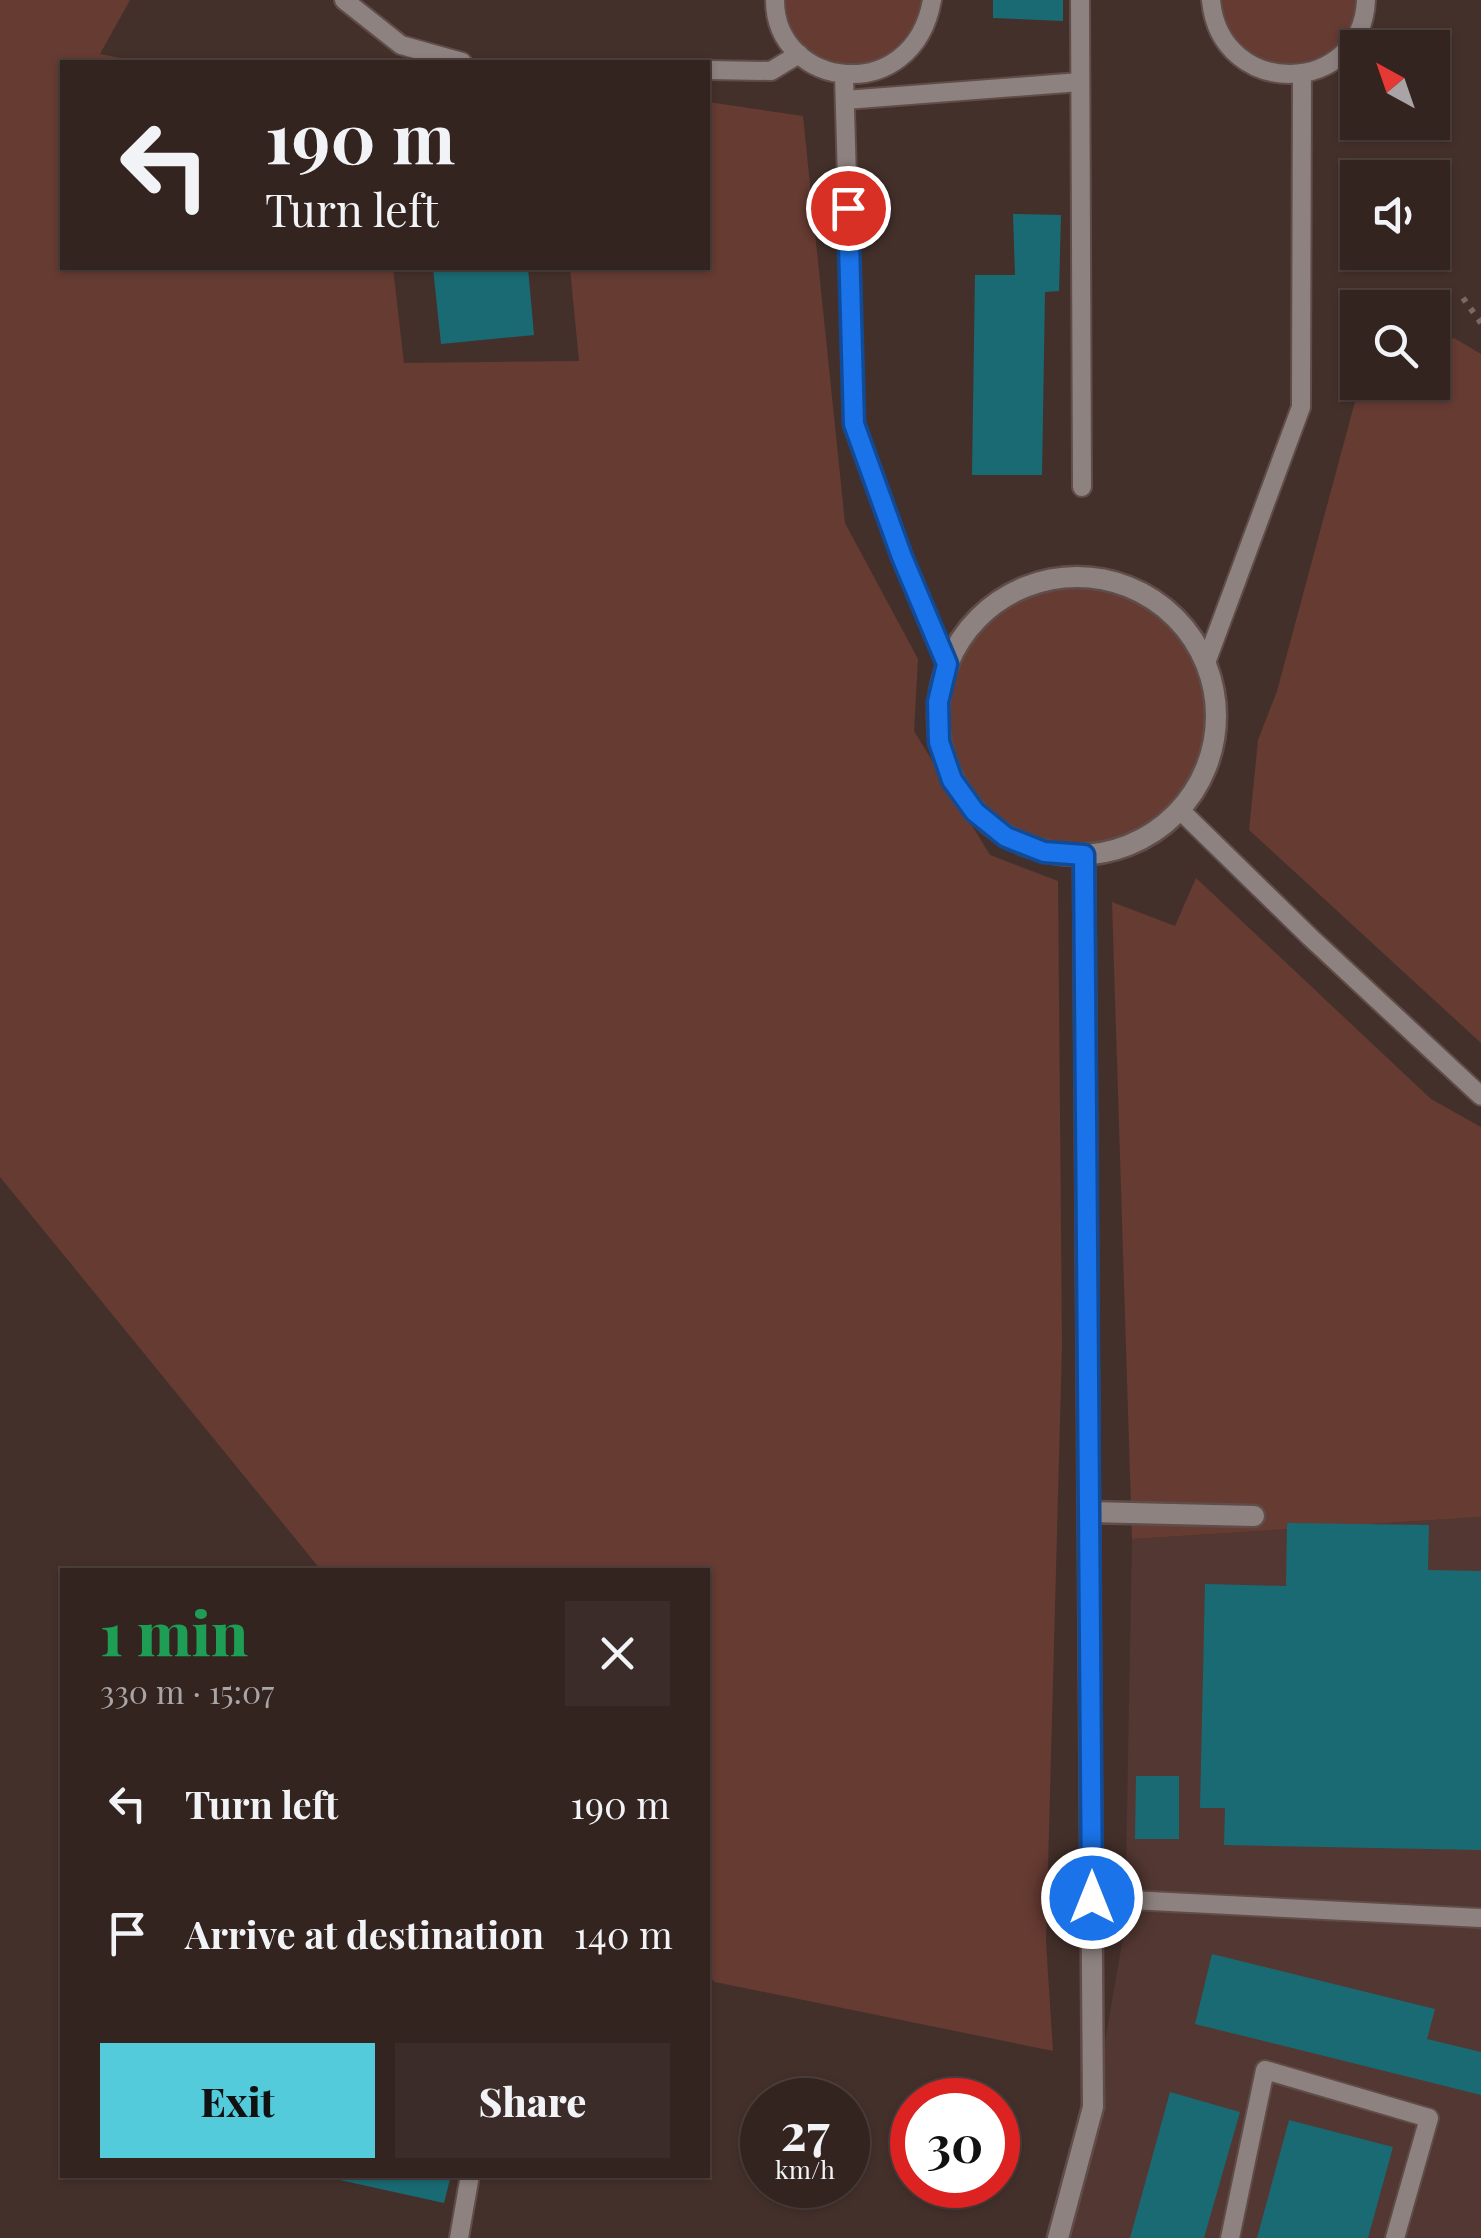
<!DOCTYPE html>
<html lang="en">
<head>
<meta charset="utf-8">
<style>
	:root { --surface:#332420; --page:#3b2c29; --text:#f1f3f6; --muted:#a9a4a5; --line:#4e413e; --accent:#53cbda }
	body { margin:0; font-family:"Playfair Display",serif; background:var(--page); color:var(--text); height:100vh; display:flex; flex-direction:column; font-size:38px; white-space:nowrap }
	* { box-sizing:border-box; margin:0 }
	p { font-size:32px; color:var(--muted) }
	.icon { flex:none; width:55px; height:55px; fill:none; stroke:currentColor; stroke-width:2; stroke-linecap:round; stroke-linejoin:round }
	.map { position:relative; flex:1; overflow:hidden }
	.sheet { position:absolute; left:60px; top:1568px; width:650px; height:610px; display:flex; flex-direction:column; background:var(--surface); border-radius:0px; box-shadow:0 2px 8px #0004,0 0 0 2px var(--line) }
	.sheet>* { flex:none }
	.guide { position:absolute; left:60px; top:60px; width:650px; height:210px; border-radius:0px; box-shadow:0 2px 8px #0004,0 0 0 2px var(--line); background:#332420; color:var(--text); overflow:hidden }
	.needle { width:65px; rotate:320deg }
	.fabs { position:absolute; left:1340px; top:30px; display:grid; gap:20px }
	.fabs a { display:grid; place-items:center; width:110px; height:110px; border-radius:0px; background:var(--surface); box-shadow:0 2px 8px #0004,0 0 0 2px var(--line); font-size:50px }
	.speed { position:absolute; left:740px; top:2078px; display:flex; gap:20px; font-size:50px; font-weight:700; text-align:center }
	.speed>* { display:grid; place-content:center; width:130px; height:130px; border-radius:50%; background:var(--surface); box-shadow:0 2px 8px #0004,0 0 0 2px var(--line); line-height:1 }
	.speed small { font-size:25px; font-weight:400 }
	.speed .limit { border:15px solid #d22; background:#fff; color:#111 }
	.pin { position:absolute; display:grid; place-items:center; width:85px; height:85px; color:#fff; margin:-42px; border:5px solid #fff; border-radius:50%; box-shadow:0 2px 10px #0007 }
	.me { position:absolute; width:110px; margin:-55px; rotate:0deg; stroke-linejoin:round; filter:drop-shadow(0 0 8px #0008) }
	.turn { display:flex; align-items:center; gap:35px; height:210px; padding:0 40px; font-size:45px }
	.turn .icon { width:130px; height:130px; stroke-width:2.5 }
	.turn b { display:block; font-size:70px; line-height:85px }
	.round { display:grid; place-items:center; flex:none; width:105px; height:105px; border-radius:0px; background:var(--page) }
	.head { display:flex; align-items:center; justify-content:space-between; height:170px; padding:0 40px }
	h1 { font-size:60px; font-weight:800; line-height:75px; color:#1e9e55 }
	.cta { display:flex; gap:20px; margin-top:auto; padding:20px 40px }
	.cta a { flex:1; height:115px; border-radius:0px; background:var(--accent); color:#111; font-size:40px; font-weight:800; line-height:115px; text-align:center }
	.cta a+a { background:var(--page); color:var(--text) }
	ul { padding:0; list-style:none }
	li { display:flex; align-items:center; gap:30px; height:130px; padding:0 40px }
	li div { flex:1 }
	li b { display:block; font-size:38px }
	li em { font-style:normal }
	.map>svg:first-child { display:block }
</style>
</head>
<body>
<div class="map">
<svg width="1481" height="2238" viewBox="0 0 1481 2238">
	<rect width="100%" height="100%" fill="#44302b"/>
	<path fill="#533732" d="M 1481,1517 L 1481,2238 L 1071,2238 L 1125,1926 L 1132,1539 Z"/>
	<path fill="#653b32" d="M 0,0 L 130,0 L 100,54 L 140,62 L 62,62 L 62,268 L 393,268 L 404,363 L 579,361 L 570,268 L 708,268 L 708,102 L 803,116 L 845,523 L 918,659 L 914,731 L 990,855 L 1058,881 L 1062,1346 L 1046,1942 L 1053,2051 L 715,1982 L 708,1976 L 708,1570 L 321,1570 L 0,1177 Z
		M 775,0 L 932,0 L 928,22 L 870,73 L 799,54 Z
		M 1211,0 L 1365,0 L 1344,51 L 1302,74 L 1231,51 Z
		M 1454,338 L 1481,354 L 1481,1043 L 1249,830 L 1258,740 L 1277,691 L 1360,383 L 1432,382 L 1433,342 Z
		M938 716a139 139 0 1 1 278 0a139 139 0 1 1-278 0Z
		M 1196,878 L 1431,1099 L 1481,1127 L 1481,1517 L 1132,1539 L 1112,902 L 1175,926 Z"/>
	<path fill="#1a6a73" d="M 993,0 L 1063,0 L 1063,21 L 993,18 Z
		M 1013,214 L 1061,215 L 1059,291 L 1045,292 L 1042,475 L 972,475 L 975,275 L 1015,275 Z
		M 433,268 L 528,268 L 534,335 L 441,344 Z
		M 1287,1523 L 1429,1525 L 1428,1570 L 1481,1571 L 1481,1850 L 1224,1845 L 1225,1808 L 1200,1808 L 1205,1584 L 1286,1586 Z
		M 1136,1776 L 1179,1776 L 1179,1839 L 1135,1839 Z
		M 1212,1954 L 1435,2009 L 1427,2039 L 1481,2052 L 1481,2095 L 1195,2024 Z
		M 1170,2092 L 1240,2112 L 1204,2238 L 1130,2238 Z
		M 1289,2120 L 1393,2147 L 1368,2238 L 1257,2238 Z
		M 317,2175 L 451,2175 L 444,2203 Z"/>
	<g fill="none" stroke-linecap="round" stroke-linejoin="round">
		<g stroke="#604c48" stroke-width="22">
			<path id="lane" d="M 344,0 L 401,45 L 462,62
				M 775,0 C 775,89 913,108 932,0
				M 1080,0 L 1082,487
				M 1211,0 C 1220,100 1362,97 1366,0
				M 708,70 L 771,71 L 799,54
				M 844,75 L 854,424 L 901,557 L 947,664
				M 845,100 L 1080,82
				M 1207,660 L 1301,407 L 1302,74
				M 1180,810 L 1310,937 L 1481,1096
				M 1092,1898 L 1481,1918
				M 459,2238 L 470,2175
				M 1230,2238 L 1265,2070 L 1429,2118 L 1395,2238"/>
		</g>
		<g stroke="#604c48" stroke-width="25">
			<path id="street" d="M938 716a139 139 0 1 1 278 0a139 139 0 1 1-278 0Z
				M 1090,1512 L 1254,1516
				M 1058,2238 L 1093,2107 L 1084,855"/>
		</g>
		<path stroke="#7b6864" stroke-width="6" stroke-dasharray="5 8" stroke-linecap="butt" d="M 1463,298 L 1481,323"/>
		<use href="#lane" stroke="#8d827f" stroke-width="18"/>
		<use href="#street" stroke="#8d827f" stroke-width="20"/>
	</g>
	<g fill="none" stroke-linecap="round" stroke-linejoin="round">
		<g stroke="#114b97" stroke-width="25">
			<path id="route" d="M 848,208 L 854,424 L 902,557 L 947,664 L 938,702 L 939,742 L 952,780 L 975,812 L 1006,837 L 1044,852 L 1084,855 L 1092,1898"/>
		</g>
		<use href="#route" stroke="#1a73e8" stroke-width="18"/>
	</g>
</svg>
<div class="fabs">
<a><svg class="needle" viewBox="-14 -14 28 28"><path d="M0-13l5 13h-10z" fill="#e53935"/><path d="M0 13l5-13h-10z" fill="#a9a4a5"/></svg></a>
<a><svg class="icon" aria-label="sound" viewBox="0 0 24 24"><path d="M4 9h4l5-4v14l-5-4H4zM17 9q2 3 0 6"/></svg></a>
<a><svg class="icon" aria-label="search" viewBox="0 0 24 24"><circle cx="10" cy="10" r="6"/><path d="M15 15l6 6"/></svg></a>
</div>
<div class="speed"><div>27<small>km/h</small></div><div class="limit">30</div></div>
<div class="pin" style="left:848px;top:208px;background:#d93025"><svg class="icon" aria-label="arrive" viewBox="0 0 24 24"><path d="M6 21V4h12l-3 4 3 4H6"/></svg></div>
<svg class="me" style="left:1092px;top:1898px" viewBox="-20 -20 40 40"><circle r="17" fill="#1a73e8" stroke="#fff" stroke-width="3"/><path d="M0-11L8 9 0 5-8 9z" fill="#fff"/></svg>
<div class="guide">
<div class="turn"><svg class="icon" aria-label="left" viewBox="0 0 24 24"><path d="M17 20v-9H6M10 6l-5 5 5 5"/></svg><div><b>190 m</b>Turn left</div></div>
</div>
<section class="sheet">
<div class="head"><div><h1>1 min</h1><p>330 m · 15:07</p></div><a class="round"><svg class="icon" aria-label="close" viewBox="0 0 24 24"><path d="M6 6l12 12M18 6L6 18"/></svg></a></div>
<ul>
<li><svg class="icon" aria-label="left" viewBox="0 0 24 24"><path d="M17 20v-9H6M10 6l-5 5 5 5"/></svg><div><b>Turn left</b></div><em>190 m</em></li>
<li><svg class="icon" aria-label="arrive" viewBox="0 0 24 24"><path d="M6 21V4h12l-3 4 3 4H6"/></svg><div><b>Arrive at destination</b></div><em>140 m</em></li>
</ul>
<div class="cta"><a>Exit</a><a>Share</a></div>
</section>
</div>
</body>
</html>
